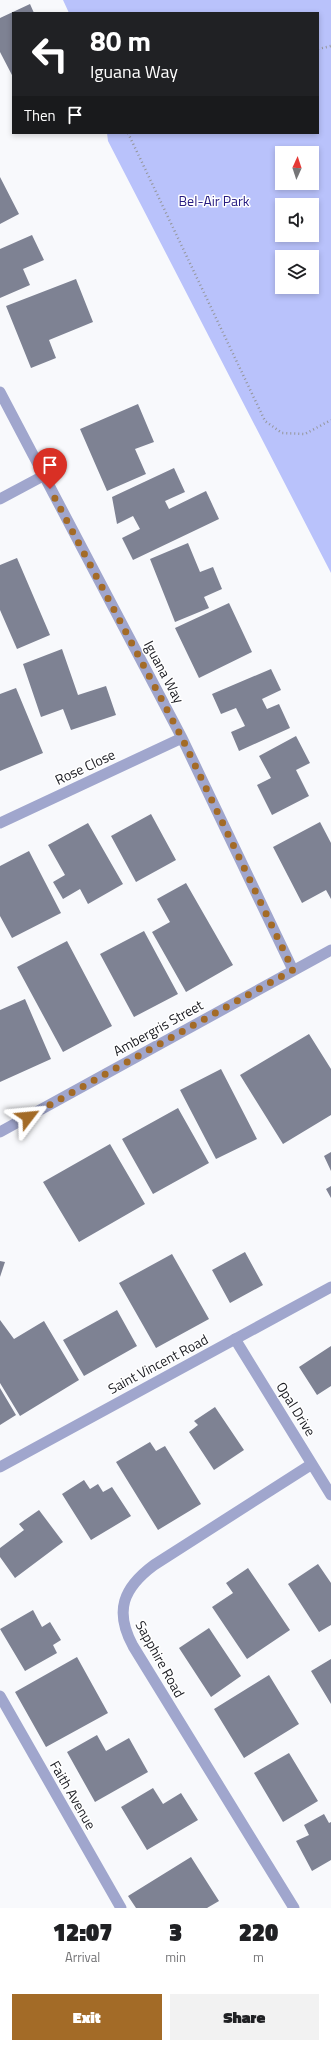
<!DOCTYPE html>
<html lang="en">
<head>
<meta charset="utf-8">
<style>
	:root { --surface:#fff; --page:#f2f2f2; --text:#202124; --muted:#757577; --accent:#a36b27 }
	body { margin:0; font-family:"Titillium Web",sans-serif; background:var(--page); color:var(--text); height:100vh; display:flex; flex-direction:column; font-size:15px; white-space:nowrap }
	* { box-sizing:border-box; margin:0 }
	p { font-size:13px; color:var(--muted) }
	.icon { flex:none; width:22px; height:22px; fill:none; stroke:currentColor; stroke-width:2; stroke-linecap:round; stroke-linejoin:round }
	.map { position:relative; height:1908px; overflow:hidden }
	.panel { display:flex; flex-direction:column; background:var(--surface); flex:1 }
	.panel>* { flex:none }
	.hud { position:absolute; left:12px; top:12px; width:307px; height:122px; border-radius:0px; box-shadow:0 2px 6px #0003; background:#202124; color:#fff; overflow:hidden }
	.needle { width:26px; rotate:3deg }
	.fabs { position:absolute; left:275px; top:146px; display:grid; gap:8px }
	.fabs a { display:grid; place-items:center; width:44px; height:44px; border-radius:0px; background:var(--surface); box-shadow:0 2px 6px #0003; font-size:20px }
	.pin { position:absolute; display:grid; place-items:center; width:34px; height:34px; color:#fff; margin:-41px -17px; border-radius:50% 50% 50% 0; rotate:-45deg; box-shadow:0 0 4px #0007 }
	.pin .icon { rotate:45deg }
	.me { position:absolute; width:44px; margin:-22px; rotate:61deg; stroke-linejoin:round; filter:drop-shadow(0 0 3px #0008) }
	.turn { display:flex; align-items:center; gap:14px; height:84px; padding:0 12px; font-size:18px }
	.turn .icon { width:52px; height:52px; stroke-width:2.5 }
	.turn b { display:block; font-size:28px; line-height:34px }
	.then { display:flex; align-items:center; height:38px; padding:0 12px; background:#0003; gap:8px; font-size:15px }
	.eta { display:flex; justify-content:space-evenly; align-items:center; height:68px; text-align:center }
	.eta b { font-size:24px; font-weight:800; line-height:28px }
	.cta { display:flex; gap:8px; margin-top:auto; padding:8px 12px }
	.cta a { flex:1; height:46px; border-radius:0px; background:var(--accent); color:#fff; font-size:16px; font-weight:800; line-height:46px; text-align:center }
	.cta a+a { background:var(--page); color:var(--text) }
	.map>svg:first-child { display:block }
</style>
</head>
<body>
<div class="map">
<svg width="331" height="1908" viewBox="0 0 331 1908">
	<rect width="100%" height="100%" fill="#f8f9fc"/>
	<path fill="#b9c2fb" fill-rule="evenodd" d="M 63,0 L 331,0 L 331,573 L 108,141 L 107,133 L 318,133 L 318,13 L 69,13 ZM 282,153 L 312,153 L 312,183 L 282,183 ZM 282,205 L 312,205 L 312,235 L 282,235 ZM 282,257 L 312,257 L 312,287 L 282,287 Z"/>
	<path fill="#7e8293" d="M 30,4 L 34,13 L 13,13 L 13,77 L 0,52 L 0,18 Z
		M 0,177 L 19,214 L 0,224 Z
		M 32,235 L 44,260 L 23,269 L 30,285 L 0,298 L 0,249 Z
		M 76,279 L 93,322 L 49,340 L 56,358 L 31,368 L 6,306 Z
		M 138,404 L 154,442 L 135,449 L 146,474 L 107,491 L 80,429 Z
		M 174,468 L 185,492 L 165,501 L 169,509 L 206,491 L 219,519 L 133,560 L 122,538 L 140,529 L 133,516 L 117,524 L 112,497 Z
		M 188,543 L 200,572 L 213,567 L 222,589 L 204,597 L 209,608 L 175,622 L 150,559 Z
		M 17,558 L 50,635 L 17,649 L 0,610 L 0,565 Z
		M 229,603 L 252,652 L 199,678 L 175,628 Z
		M 62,649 L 78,695 L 106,686 L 116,715 L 71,730 L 63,709 L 41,717 L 23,664 Z
		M 271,669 L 281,690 L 262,699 L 267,709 L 279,704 L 290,728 L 239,751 L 231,732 L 245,726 L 236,708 L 221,714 L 212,694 Z
		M 16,688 L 43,753 L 0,771 L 0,694 Z
		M 296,736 L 310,763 L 296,770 L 309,796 L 272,815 L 257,785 L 271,778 L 259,756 Z
		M 151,814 L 176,860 L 136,882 L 111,836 Z
		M 320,822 L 331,843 L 331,899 L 326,890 L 302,903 L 273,847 Z
		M 88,823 L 123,884 L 88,904 L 80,889 L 63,899 L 53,882 L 65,875 L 48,845 Z
		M 29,851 L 61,913 L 12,938 L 0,916 L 0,866 Z
		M 186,883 L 233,965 L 186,992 L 152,932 L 170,922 L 157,899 Z
		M 144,931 L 178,994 L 134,1017 L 100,954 Z
		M 67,941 L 112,1026 L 63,1052 L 17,967 Z
		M 25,999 L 51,1059 L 0,1082 L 0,1010 Z
		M 309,1034 L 331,1069 L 331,1115 L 283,1144 L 240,1075 Z
		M 221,1069 L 257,1139 L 216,1159 L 180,1090 Z
		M 178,1108 L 209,1163 L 153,1194 L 122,1139 Z
		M 110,1144 L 145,1204 L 79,1242 L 43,1182 Z
		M 331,1152 L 331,1171 L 324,1156 Z
		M 331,1186 L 331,1198 L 326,1189 Z
		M 245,1252 L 263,1285 L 230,1303 L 212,1270 Z
		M 172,1254 L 209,1319 L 156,1348 L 119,1283 Z
		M 0,1261 L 5,1262 L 0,1277 Z
		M 117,1310 L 137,1346 L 84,1376 L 63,1340 Z
		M 0,1320 L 14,1339 L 44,1321 L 79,1380 L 20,1416 L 0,1383 Z
		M 331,1346 L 331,1386 L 317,1395 L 299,1367 Z
		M 0,1388 L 16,1415 L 0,1425 Z
		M 215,1407 L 244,1450 L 214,1470 L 189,1432 L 198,1425 L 194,1421 Z
		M 150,1442 L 156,1451 L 165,1446 L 201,1504 L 158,1530 L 116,1462 Z
		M 84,1480 L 90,1489 L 98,1484 L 103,1492 L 112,1487 L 131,1516 L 91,1540 L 62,1494 Z
		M 39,1510 L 63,1542 L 15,1578 L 0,1557 L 0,1548 L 24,1530 L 19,1524 Z
		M 318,1564 L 331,1583 L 331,1625 L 319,1632 L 288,1584 Z
		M 248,1568 L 290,1630 L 247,1659 L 212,1607 L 233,1593 L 226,1583 Z
		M 33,1610 L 42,1627 L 50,1622 L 61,1640 L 53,1645 L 57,1653 L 25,1671 L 0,1629 Z
		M 209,1628 L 241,1676 L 211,1697 L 179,1648 Z
		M 77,1657 L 108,1713 L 46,1747 L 15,1692 Z
		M 331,1659 L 331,1704 L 311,1671 Z
		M 269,1675 L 299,1724 L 244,1758 L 214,1709 Z
		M 97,1735 L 106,1751 L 129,1738 L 148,1772 L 95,1802 L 67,1752 Z
		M 289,1753 L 318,1801 L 283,1822 L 254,1773 Z
		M 153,1788 L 163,1804 L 181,1793 L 198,1820 L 147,1850 L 121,1807 Z
		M 324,1814 L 329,1823 L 331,1822 L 331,1860 L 312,1871 L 296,1841 L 309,1835 L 304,1825 Z
		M 191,1857 L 219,1901 L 207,1908 L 136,1908 L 128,1896 Z"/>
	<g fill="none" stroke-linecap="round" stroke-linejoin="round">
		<path stroke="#95969a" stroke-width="2.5" stroke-dasharray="1 3" stroke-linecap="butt" d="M 318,49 L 331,46
			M 128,133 L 265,421 L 282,433 L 305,434 L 331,420"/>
		<path stroke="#a0a6cd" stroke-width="11" d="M 0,392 L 182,738 L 293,970
			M 0,499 L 43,476
			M 0,823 L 182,738
			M 0,1132 L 331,950
			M 235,1339 L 331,1495
			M 294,1908 L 133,1646 C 114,1611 123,1588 154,1565 L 312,1464"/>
		<path stroke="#a0a6cd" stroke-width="11" d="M 0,1467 L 331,1287
			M 0,1696 L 121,1908"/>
	</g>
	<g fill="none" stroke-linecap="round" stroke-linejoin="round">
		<path stroke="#a36b27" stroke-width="7" stroke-dasharray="0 12.6" d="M 28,1117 L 293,970 L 182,738 L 50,489"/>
	</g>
	<g text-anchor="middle" stroke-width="3" stroke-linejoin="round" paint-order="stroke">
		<g font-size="14" fill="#271c80" stroke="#fff">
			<text x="214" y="206">Bel-Air Park</text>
		</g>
		<g font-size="14" fill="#1a1b21" stroke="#fff">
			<text transform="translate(164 672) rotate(62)" y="5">Iguana Way</text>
			<text transform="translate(85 767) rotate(-25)" y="5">Rose Close</text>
			<text transform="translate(158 1028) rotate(-29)" y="5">Ambergris Street</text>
			<text transform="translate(158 1364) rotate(-28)" y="5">Saint Vincent Road</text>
			<text transform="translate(296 1409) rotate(58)" y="5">Opal Drive</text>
			<text transform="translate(160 1659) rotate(61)" y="5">Sapphire Road</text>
			<text transform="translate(73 1795) rotate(60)" y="5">Faith Avenue</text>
		</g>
	</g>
</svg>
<div class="fabs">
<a><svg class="needle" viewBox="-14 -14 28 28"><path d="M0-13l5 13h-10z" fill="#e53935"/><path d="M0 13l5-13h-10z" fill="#757577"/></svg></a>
<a><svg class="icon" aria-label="sound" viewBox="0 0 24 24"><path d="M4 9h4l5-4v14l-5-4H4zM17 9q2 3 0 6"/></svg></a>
<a><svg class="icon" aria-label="layers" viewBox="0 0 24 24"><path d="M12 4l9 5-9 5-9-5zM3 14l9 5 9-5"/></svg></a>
</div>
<div class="pin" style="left:50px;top:489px;background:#d93025"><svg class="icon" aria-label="arrive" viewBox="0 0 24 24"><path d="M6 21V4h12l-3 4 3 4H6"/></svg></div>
<svg class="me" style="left:28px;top:1117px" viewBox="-20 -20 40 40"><path d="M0-17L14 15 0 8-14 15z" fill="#a36b27" stroke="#fff" stroke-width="4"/></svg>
<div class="hud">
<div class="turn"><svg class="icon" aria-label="left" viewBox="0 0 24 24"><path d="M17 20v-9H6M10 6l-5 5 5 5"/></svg><div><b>80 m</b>Iguana Way</div></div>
<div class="then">Then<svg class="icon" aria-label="arrive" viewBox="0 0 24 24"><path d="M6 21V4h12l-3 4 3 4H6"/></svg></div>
</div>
</div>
<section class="panel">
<div class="eta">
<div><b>12:07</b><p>Arrival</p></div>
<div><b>3</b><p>min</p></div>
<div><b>220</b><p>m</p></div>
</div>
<div class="cta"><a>Exit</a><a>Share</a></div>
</section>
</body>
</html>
